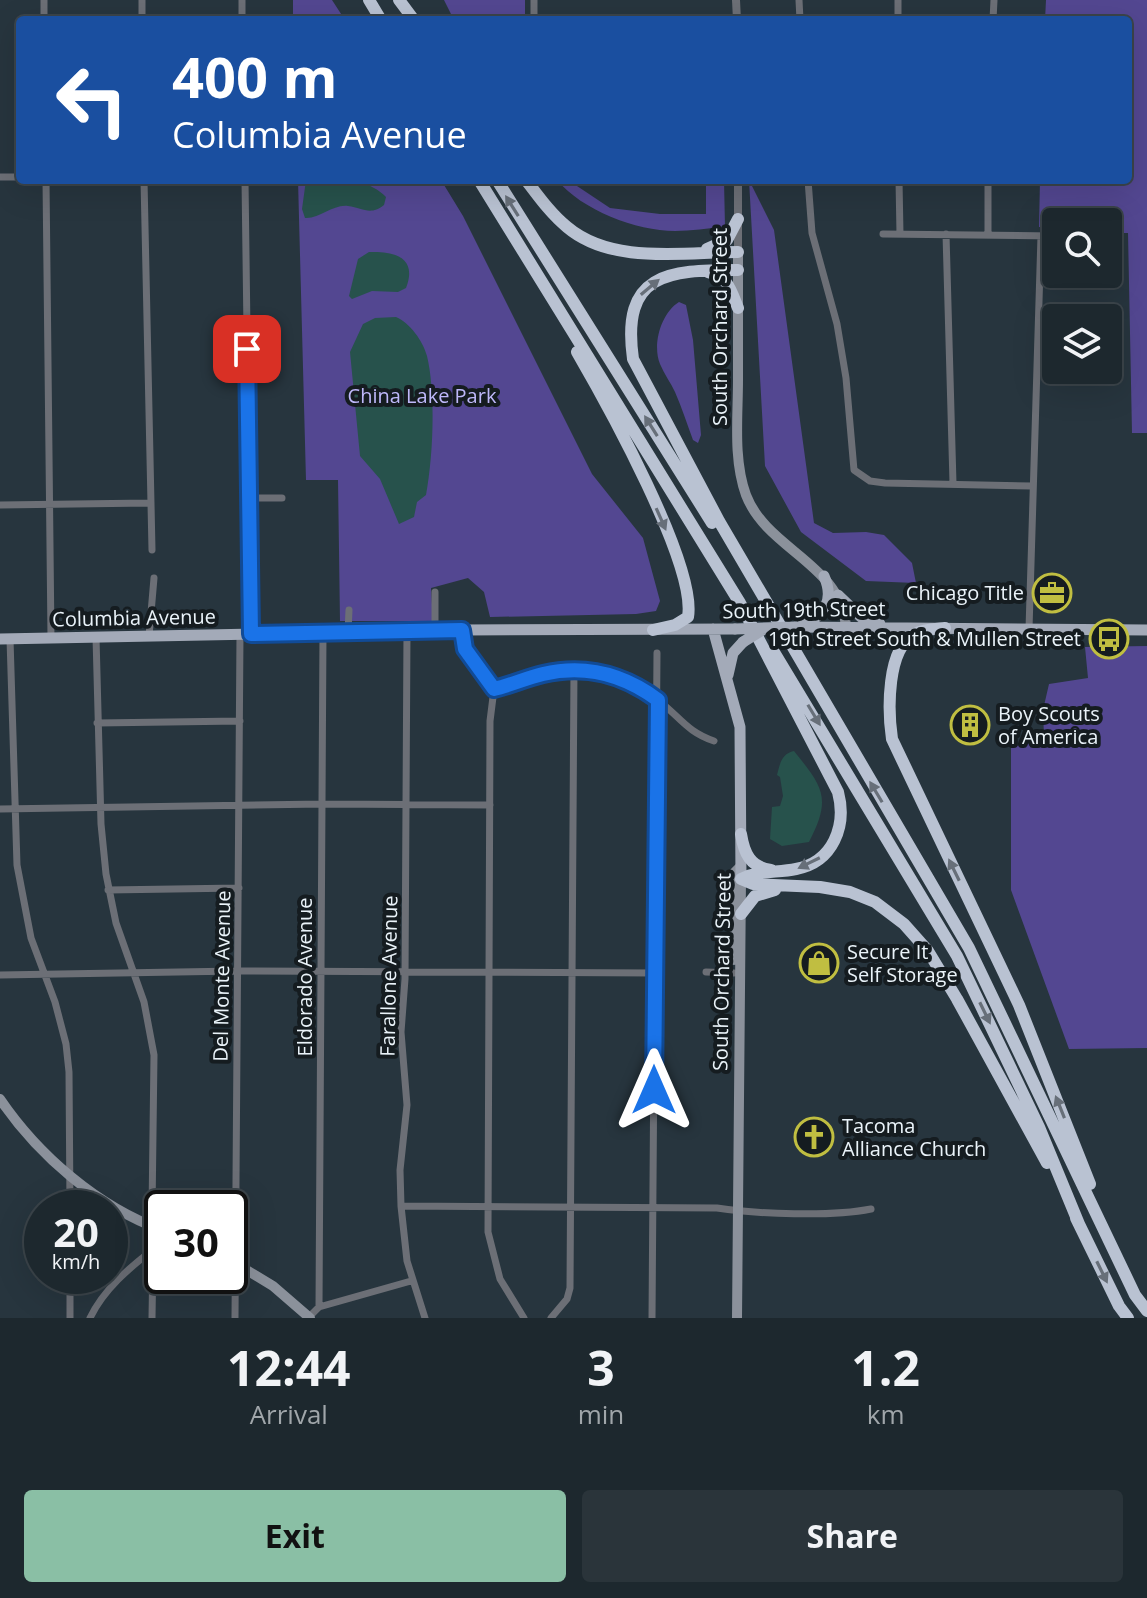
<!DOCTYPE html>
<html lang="en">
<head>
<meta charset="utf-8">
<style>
	:root { --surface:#1d282e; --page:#2a343a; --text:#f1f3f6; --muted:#a0a6aa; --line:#3b444a; --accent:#8abfa5 }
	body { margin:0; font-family:"Open Sans",sans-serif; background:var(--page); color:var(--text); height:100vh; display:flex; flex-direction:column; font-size:30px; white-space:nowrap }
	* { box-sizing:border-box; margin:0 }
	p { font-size:26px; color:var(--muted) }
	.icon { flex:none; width:44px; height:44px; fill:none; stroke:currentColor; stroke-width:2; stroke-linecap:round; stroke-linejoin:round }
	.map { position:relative; height:1318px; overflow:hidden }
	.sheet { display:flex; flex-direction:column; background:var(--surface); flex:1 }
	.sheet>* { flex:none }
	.hud { position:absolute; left:16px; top:16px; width:1116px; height:168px; border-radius:8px; box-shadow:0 8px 32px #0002,0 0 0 2px var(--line); background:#1a4fa0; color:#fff; overflow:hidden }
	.tools { position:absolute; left:1042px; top:208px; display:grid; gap:16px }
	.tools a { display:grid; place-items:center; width:80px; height:80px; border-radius:8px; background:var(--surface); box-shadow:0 8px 32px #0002,0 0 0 2px var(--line); font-size:40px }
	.speed { position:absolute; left:24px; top:1190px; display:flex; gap:16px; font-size:40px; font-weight:700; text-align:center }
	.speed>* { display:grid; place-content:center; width:104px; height:104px; border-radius:50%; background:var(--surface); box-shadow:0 8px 32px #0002,0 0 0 2px var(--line); line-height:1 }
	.speed small { font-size:20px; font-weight:400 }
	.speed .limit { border:4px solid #111; border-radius:12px; background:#fff; color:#111 }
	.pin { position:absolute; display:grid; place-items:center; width:68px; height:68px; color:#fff; margin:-34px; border-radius:16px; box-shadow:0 4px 12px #0006 }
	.me { position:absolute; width:88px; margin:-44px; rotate:0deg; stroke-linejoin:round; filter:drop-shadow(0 0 6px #0008) }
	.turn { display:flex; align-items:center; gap:28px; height:168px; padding:0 24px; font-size:36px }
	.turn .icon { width:104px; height:104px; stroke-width:2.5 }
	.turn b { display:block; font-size:56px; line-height:68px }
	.eta { display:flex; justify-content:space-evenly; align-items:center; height:136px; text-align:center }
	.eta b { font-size:48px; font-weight:700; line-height:56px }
	.action { display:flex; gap:16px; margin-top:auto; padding:16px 24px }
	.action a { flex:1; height:92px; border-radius:8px; background:var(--accent); color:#111; font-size:32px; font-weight:700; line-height:92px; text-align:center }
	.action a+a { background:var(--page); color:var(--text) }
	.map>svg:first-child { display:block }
</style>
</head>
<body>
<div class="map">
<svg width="1147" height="1318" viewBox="0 0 1147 1318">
	<rect width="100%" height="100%" fill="#27353e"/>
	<path fill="#534791" d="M 293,0 L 332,0 L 345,20 L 293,20 Z
		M 444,0 L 525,0 L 525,20 L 454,20 Z
		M 1046,0 L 1147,0 L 1147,433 L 1132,433 L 1128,233 L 1108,233 L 1108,222 L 1056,222 L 1056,228 L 1039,227 L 1040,180 L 1128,180 L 1128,20 L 1045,20 Z
		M 298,180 L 441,180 L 463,216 L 592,474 L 643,538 L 660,601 L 656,611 L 636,614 L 490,617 L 484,592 L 468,578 L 431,588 L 433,621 L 340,621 L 338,480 L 306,480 Z
		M 557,180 L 568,180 L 610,208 L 660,214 L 706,214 L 706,180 L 724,180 L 725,227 C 708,228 691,231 675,231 C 636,231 582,210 557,180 Z
		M 749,180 L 774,230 L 814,523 L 833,533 L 866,532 L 884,535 L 912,563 L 916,583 L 866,581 L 801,532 L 765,466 Z
		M 679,302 L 686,305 L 693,340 L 701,435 L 698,443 L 693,440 C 687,424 682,408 675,392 C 671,383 664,374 660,364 C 652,345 661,313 679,302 Z
		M 1147,646 L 1147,1048 L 1069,1049 L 1011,890 L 1011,748 L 1044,737 L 1043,710 L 1049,684 L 1088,678 L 1085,647 Z"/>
	<path fill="#27524c" d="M 306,180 C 334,180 366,176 386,197 L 384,205 C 370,216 363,208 348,206 C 333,204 320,219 305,218 L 302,209 Z
		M 369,252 C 394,251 418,257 406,288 L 398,292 L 372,291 L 352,299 L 349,296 L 358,259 Z
		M 396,317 C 410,323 423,341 427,356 C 436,394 433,457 426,495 L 417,502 L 414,517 L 399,524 L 380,479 L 360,456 L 350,352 L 363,324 L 375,318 Z
		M 794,751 C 823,787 832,798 809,842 L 782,846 L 770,839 L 772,807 L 780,806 L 783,796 L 780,777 L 777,775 C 780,764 781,754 794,751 Z"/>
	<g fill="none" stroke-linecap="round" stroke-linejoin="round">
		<path stroke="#6c6f76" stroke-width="7" d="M 44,0 L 44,20
			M 142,0 L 142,20
			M 242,0 L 242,20
			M 534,0 L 534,20
			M 799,0 L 800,20
			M 898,0 L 898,20
			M 993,20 L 994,0
			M 0,177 L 20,177
			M 46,180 L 51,638
			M 144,180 L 152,550
			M 245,180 L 251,634
			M 808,180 L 812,233 L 837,324 L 846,378 L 854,470 L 870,481 L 885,483 L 1032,486
			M 899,180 L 900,234
			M 988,180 L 988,234
			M 883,234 L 1056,236
			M 946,234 L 953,483
			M 249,498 L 282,498
			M 0,505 L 149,503
			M 435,592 L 435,631
			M 1029,629 L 1041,236
			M 462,630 L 465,649 L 494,689 L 490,721 L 488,1232 L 500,1279 L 524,1318
			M 407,631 L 405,979 L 401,1032 L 407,1105 L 400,1170 L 401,1206 L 407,1261 L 425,1318
			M 348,632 L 349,610
			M 149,636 L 154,578
			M 96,637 L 101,824 L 106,874 L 116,923 L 144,1002 L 154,1055 L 152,1211 L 148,1224
			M 10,639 L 17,865 L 31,938 L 55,1002 L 66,1044 L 69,1072 L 70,1208
			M 494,689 C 510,686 526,679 542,675 C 586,664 623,675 659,701 C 680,717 687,732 714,741
			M 97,723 L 240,721
			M 0,809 L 323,804 L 490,805
			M 108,890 L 239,888
			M 706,972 L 734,973
			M 0,975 L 237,971 L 655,973
			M 401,1206 L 717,1208 C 757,1214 831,1217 871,1209
			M 319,1307 L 411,1281
			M 309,1317 L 319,1307 L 323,633
			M 70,1318 L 70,1276
			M 90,1318 C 104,1289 129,1268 155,1248
			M 152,1318 L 153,1255 L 162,1230
			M 235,1318 L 240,634
			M 551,1318 L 567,1299 L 570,1288 L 574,669
			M 652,1318 L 657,653"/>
		<path stroke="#6c6f76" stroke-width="8" d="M 736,0 L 737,20
			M 738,180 L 738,252"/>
		<path stroke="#8b919b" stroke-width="10" d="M 738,252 C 738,295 738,337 738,380 C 738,417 733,459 746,495 C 767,550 842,564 846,627
			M 734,960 L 734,873 L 741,866
			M 0,1099 C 38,1155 98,1207 162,1230
			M 230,1260 L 273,1286 L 310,1318
			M 737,1318 L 741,879"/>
		<path stroke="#a3aab8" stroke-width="11" d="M 838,595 L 861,617 L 880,624
			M 802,625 C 824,616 835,601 824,576
			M 796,627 L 1147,630
			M 713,629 L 740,727 L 741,879
			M 0,639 L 462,630 L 735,629
			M 728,675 L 733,653 L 743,642"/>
		<path stroke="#b9c2d2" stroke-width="12" d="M 369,0 L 381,20
			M 399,0 L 414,20
			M 479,180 L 740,603 L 838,792 C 847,826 833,862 796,869 C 777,873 758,870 741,879
			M 497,180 L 712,523
			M 526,180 C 539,197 551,214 567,227 C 612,265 683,252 738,252
			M 707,249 L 727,240 L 738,219
			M 738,270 C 667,270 621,273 633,359 L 719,521 L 969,948 L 1135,1295 L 1147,1311
			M 708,272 C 728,276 731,291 738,308
			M 577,352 C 606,402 697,565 688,617 L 675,625 L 653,630
			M 945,628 C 935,629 924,629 915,634 C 886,648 888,712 892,739 L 1019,1005 L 1090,1184
			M 774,652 L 957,956 L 1039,1127 L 1079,1224
			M 741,834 C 744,853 750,867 771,870
			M 741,879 L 753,884 L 820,887 L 850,892 L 875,902 L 904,924 L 928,951 L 957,999 L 1047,1163
			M 741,914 L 755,896 L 775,890
			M 1076,1218 L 1119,1306 L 1128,1318"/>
		<path stroke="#a3aab8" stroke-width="11" d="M 735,629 L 796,627
			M 743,642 L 764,629"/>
	</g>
	<defs><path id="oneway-solid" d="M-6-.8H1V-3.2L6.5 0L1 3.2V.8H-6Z" transform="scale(2)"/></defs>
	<g fill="#676f79">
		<use href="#oneway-solid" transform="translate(512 206) rotate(-122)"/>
		<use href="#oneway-solid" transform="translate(650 287) rotate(-40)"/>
		<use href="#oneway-solid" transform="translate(651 426) rotate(-122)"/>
		<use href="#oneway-solid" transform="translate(661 519) rotate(66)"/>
		<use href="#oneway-solid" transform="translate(814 715) rotate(59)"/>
		<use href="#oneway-solid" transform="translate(876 792) rotate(-121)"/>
		<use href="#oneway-solid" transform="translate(809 863) rotate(154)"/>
		<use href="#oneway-solid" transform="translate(954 870) rotate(-116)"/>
		<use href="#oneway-solid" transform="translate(985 1013) rotate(64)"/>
		<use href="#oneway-solid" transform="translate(1060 1107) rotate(-112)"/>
		<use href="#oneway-solid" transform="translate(1102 1272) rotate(64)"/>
	</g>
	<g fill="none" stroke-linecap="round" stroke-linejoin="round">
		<g stroke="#114b97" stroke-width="20">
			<path id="route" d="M 247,349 L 251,634 L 462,630 L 465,649 L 494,689 C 511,685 526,678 543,674 C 586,664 623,674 658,700 L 654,1090"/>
		</g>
		<use href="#route" stroke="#1a73e8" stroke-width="14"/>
	</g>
	<defs>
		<g id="office-ring" transform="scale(2)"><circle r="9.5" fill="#151c20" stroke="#c0be41" stroke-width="1.5"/><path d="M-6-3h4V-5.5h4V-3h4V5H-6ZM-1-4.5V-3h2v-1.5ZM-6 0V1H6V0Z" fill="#c0be41"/></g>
		<g id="bus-ring" transform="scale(2)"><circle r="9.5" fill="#151c20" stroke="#c0be41" stroke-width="1.5"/><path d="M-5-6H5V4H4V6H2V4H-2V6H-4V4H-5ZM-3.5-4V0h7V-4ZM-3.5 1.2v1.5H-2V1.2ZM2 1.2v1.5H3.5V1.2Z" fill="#c0be41"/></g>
		<g id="building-ring" transform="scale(2)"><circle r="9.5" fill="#151c20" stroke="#c0be41" stroke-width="1.5"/><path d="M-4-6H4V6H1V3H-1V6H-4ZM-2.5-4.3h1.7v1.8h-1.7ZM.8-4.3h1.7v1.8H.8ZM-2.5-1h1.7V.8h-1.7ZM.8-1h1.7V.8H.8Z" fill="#c0be41"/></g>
		<g id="shop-ring" transform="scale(2)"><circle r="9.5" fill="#151c20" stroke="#c0be41" stroke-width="1.5"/><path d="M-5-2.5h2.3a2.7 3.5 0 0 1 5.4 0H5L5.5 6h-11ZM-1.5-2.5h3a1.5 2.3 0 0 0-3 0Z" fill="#c0be41"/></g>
		<g id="church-ring" transform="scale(2)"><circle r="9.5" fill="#151c20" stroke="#c0be41" stroke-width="1.5"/><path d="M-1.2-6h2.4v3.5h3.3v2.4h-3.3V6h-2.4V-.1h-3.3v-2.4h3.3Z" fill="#c0be41"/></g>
	</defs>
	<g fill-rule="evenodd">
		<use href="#office-ring" x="1052" y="593"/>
		<use href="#bus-ring" x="1109" y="639"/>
		<use href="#building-ring" x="970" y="725"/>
		<use href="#shop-ring" x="819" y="963"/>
		<use href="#church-ring" x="814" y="1137"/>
	</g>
	<g text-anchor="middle" stroke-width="8" stroke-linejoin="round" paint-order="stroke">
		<g font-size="20" fill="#eaf3f9" stroke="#151c20">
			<text transform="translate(720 327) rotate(-90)" y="7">South Orchard Street</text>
			<text transform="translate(804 610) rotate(-1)" y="7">South 19th Street</text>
			<text transform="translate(134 618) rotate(-1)" y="7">Columbia Avenue</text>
			<text transform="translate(722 972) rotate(-89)" y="7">South Orchard Street</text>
			<text transform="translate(222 976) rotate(-89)" y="7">Del Monte Avenue</text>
			<text transform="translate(389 976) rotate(-89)" y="7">Farallone Avenue</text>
			<text transform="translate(305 977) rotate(-90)" y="7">Eldorado Avenue</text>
		</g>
		<g font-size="20" fill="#beb8f9" stroke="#151c20">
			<text x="422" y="403">China Lake Park</text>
		</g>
		<g font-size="20" fill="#eaf3f9" stroke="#151c20" text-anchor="start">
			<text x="1024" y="600" text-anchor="end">Chicago Title</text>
			<text x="1081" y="646" text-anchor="end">19th Street South &amp; Mullen Street</text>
			<text x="998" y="721">Boy Scouts<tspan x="998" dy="23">of America</tspan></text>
			<text x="847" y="959">Secure It<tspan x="847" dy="23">Self Storage</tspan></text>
			<text x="842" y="1133">Tacoma<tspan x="842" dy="23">Alliance Church</tspan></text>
		</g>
	</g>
</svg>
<div class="tools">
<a><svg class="icon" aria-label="search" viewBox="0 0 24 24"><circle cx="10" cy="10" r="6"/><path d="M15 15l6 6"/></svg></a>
<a><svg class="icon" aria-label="layers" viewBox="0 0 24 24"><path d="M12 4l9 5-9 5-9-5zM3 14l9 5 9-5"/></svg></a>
</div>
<div class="speed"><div>20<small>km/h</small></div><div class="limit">30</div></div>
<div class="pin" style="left:247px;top:349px;background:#d93025"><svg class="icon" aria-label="arrive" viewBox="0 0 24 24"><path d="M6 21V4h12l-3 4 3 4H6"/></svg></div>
<svg class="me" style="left:654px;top:1090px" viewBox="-20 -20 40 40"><path d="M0-17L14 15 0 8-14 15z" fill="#1a73e8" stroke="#fff" stroke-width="4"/></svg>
<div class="hud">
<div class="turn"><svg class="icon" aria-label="left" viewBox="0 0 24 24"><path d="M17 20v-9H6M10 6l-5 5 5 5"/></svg><div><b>400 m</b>Columbia Avenue</div></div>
</div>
</div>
<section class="sheet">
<div class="eta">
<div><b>12:44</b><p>Arrival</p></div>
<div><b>3</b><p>min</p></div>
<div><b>1.2</b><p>km</p></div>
</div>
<div class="action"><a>Exit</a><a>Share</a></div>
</section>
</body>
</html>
